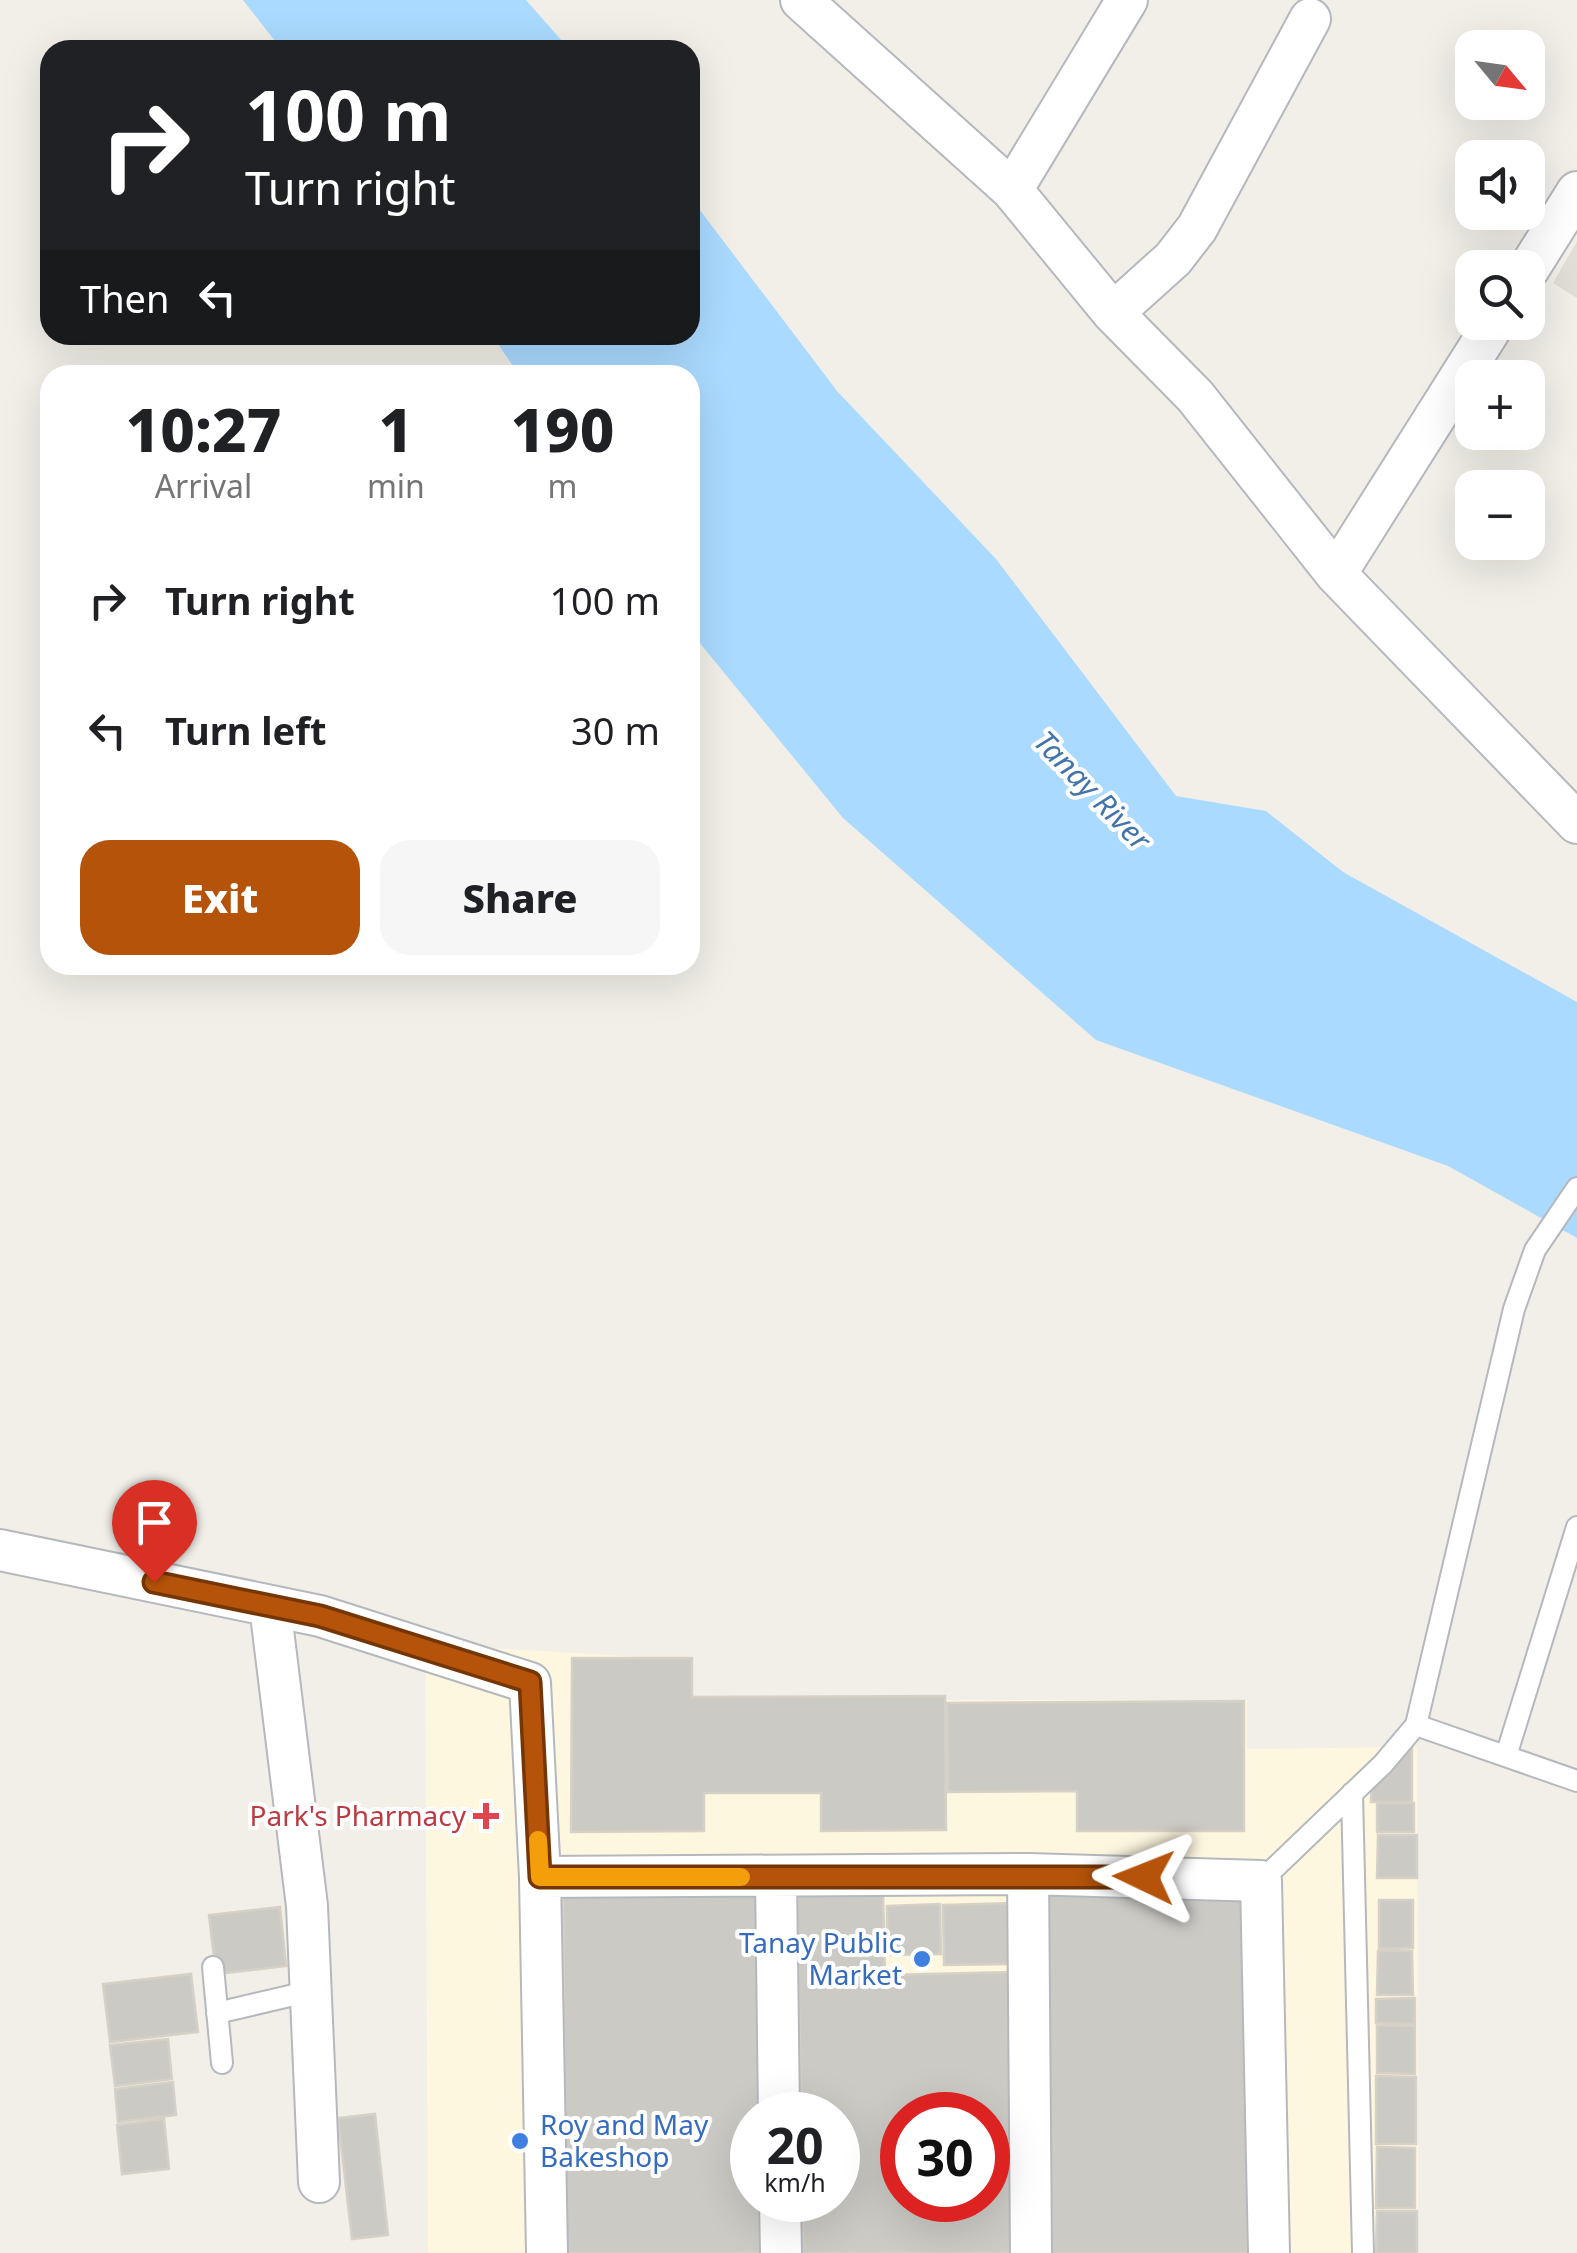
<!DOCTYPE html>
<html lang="en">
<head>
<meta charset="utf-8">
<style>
	:root { --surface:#fff; --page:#f6f6f6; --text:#202124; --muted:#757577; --accent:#b45309 }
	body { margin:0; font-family:"Noto Sans",sans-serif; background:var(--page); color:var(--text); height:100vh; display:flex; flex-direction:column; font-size:38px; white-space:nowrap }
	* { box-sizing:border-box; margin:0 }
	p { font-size:32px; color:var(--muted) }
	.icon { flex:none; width:55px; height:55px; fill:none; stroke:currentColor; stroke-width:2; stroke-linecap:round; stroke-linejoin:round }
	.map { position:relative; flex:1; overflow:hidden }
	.panel { position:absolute; left:40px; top:365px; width:660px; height:610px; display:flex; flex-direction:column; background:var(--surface); border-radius:30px; box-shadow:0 10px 40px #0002 }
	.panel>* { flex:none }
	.hud { position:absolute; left:40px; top:40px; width:660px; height:305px; border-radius:30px; box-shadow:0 10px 40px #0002; background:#202124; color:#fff; overflow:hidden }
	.needle { width:65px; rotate:119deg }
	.tools { position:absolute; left:1455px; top:30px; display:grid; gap:20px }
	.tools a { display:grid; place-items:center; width:90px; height:90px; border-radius:20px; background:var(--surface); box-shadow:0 10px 40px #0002; font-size:50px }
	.speed { position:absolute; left:730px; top:2092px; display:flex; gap:20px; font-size:50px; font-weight:700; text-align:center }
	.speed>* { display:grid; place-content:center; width:130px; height:130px; border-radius:50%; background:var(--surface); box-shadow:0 10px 40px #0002; line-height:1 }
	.speed small { font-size:25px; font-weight:400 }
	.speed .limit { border:15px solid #d22; background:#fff; color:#111 }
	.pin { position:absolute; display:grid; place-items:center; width:85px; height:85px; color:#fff; margin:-102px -42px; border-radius:50% 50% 50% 0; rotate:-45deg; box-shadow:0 0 10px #0007 }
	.pin .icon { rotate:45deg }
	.me { position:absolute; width:110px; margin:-55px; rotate:272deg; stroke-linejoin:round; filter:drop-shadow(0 0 8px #0008) }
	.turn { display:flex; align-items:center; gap:35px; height:210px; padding:0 40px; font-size:45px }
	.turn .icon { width:130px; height:130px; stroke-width:2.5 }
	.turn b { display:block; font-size:70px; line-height:85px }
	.then { display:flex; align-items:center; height:95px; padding:0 40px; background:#0003; gap:20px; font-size:38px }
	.eta { display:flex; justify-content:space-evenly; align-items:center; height:170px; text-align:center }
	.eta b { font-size:60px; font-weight:800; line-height:70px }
	.action { display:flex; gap:20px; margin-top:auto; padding:20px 40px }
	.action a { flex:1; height:115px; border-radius:30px; background:var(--accent); color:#fff; font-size:40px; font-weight:800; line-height:115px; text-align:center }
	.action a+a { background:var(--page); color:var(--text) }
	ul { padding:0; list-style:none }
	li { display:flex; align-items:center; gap:30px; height:130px; padding:0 40px }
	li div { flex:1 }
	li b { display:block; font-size:38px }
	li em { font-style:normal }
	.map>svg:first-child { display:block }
</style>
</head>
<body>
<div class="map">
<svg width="1577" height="2253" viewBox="0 0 1577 2253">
	<rect width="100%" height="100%" fill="#f1efe8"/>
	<path fill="#fef7e0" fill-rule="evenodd" d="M 425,1644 L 689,1660 L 693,1700 L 1247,1700 L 1247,1749 L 1417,1747 L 1418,2253 L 428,2253 ZM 752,2115 L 838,2115 L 838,2200 L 752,2200 ZM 902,2115 L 988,2115 L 988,2200 L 902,2200 Z"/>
	<path fill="#e1ded6" d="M 1577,241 L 1577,298 L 1553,283 Z"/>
	<path fill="#aadaff" d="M 243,0 L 526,0 L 570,50 L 282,50 Z
		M 690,197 L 837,391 L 996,559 L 1176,796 L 1266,811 L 1343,872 L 1577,1002 L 1577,1238 L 1448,1166 L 1096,1040 L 843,818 L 690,631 L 690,375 L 519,375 L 492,335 L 690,335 Z"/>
	<path fill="#cccac5" stroke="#d6d1c6" stroke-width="2.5" fill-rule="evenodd" d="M 572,1658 L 692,1658 L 692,1697 L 945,1696 L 946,1830 L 821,1831 L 821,1793 L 704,1793 L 704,1831 L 571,1832 Z
		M 1244,1701 L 1244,1831 L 1077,1831 L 1077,1791 L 948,1792 L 947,1703 Z
		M 1412,1748 L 1412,1802 L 1371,1802 L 1372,1778 L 1397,1751 Z
		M 1377,1803 L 1414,1803 L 1414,1832 L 1377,1832 Z
		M 1378,1835 L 1417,1835 L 1417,1878 L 1377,1878 Z
		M 1243,1890 L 1248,2253 L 1052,2253 L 1047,1893 Z
		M 766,1893 L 768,2115 L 752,2115 L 752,2200 L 769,2200 L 770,2253 L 566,2253 L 563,1896 Z
		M 883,1893 L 885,1975 L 1012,1972 L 1017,2253 L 803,2253 L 802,2200 L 838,2200 L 838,2115 L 801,2115 L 797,1895 ZM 902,2115 L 988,2115 L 988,2200 L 902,2200 Z
		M 1379,1900 L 1413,1900 L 1413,1948 L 1379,1949 Z
		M 1012,1903 L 1014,1964 L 944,1965 L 943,1905 Z
		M 940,1904 L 941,1954 L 887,1955 L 887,1906 Z
		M 280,1907 L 286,1966 L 216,1974 L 209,1915 Z
		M 1378,1951 L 1412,1951 L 1413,1995 L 1377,1995 Z
		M 191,1974 L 198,2032 L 110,2042 L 103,1984 Z
		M 1415,1998 L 1415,2024 L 1376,2023 L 1376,1999 Z
		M 1377,2025 L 1415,2026 L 1415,2074 L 1377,2073 Z
		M 168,2039 L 172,2079 L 115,2086 L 110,2045 Z
		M 1376,2076 L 1416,2077 L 1416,2144 L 1376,2144 Z
		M 173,2082 L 176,2115 L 118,2122 L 115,2089 Z
		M 375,2114 L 388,2235 L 352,2239 L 338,2118 Z
		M 164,2119 L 169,2169 L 122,2174 L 117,2125 Z
		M 1377,2147 L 1415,2148 L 1415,2208 L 1376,2208 Z
		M 1377,2211 L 1417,2211 L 1417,2253 L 1376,2253 Z"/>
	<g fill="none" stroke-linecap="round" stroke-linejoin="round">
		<g stroke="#b5b8bc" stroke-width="24">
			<path id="service" d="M 1416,1725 L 1577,1781
				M 1506,1756 L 1577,1527
				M 1352,1793 L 1363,2253
				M 1261,1881 L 1383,1764 L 1416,1725 L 1514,1309 L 1535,1250 L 1577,1188
				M 213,1967 L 222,2063
				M 217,2013 L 311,1991"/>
		</g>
		<g stroke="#b5b8bc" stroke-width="44">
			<path id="minor" d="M 801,0 L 1012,190 L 1113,313 L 1195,396 L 1336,574 L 1577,823
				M 1012,190 L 1127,0
				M 1528,270 L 1577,192
				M 1113,313 L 1173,259 L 1197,228 L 1310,19
				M 1336,574 L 1495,322
				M 0,1550 L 320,1616 L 530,1683 L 540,1877
				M 270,1606 L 307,1906 L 319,2182
				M 1028,1874 L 1031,2253
				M 776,1877 L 779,2115
				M 780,2200 L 781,2253
				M 547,2253 L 540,1877 L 1028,1874 L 1261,1881 L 1269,2253"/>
		</g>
		<use href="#service" stroke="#fff" stroke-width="20"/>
		<use href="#minor" stroke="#fff" stroke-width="40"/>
	</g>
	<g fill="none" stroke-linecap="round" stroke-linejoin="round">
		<g stroke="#753606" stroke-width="25">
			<path id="route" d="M 154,1582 L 320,1616 L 530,1682 L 540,1877 L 1144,1877"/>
		</g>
		<use href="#route" stroke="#b45309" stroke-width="18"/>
		<path stroke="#f59e0b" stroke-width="18" d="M 538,1840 L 540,1877 L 741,1877"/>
	</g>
	<path fill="#e0444e" stroke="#fff" stroke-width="4" d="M481 1801h10v10h10v10h-10v10h-10v-10h-10v-10h10z"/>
	<g fill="#3f7fe0" stroke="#fff" stroke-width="4">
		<circle cx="922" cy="1959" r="10"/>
		<circle cx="520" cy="2141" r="10"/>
	</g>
	<g text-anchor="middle" stroke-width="8" stroke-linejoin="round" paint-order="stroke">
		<g font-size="28" fill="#be3a42" stroke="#fff" text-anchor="end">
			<text x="466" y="1826">Park's Pharmacy</text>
		</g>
		<g font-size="28" fill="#366cbe" stroke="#fff" text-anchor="end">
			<text x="902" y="1953">Tanay Public<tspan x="902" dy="32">Market</tspan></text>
			<text x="540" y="2135" text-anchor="start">Roy and May<tspan x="540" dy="32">Bakeshop</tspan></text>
		</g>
		<g font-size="30" font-style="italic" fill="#4174aa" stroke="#fff">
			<text transform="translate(1092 791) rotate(46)" y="10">Tanay River</text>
		</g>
	</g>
</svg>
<div class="tools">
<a><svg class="needle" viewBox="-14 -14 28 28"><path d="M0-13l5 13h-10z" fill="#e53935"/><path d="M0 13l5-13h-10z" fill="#757577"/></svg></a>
<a><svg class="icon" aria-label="sound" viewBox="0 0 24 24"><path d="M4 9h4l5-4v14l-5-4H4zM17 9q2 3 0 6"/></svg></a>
<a><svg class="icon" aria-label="search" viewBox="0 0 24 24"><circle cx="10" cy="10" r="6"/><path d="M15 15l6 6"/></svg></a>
<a>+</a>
<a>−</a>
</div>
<div class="speed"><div>20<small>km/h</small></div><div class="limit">30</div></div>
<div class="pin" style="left:154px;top:1582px;background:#d93025"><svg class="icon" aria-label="arrive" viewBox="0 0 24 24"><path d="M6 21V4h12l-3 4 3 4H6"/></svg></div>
<svg class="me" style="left:1144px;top:1877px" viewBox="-20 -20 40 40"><path d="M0-17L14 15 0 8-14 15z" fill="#b45309" stroke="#fff" stroke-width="4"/></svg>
<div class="hud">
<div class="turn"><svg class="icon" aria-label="right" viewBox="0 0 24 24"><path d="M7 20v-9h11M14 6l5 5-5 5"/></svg><div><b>100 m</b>Turn right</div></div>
<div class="then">Then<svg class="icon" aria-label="left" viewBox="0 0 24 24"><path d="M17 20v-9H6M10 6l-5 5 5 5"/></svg></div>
</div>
<section class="panel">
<div class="eta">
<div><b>10:27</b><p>Arrival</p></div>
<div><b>1</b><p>min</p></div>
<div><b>190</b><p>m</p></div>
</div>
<ul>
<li><svg class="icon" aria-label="right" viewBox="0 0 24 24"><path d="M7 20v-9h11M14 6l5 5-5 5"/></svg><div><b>Turn right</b></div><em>100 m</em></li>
<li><svg class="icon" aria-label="left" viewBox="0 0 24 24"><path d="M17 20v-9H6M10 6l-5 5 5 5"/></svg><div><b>Turn left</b></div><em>30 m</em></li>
</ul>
<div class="action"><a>Exit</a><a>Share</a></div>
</section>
</div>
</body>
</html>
